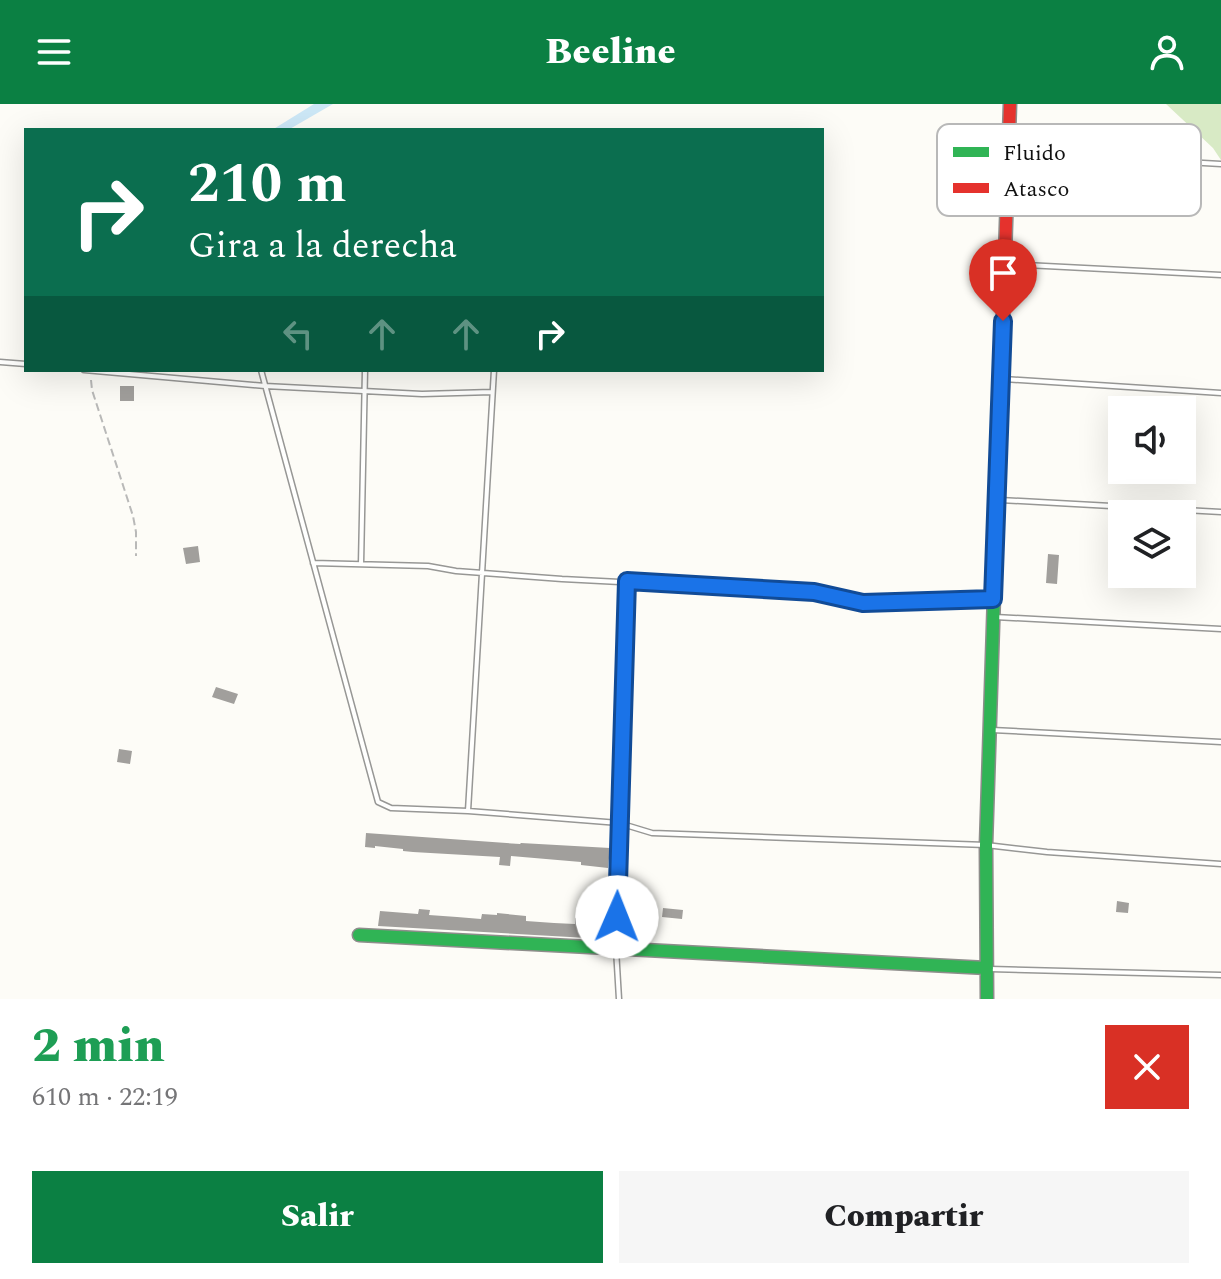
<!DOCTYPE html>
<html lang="es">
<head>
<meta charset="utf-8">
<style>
	:root { --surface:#fff; --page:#f6f6f6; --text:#202124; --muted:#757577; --accent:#0b8043 }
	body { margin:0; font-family:Spectral,serif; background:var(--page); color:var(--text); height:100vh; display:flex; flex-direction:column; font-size:30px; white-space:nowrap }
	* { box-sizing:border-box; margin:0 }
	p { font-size:26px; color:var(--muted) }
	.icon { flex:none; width:44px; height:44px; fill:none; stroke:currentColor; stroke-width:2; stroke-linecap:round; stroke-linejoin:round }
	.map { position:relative; height:895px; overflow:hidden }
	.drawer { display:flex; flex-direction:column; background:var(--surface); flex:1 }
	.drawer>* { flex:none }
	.guide { position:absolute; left:24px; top:24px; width:800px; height:244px; border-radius:0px; box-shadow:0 8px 32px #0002; background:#0b6e4f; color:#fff; overflow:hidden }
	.buttons { position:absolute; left:1108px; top:292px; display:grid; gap:16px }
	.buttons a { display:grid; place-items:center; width:88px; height:88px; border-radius:0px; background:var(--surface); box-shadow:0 8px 32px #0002; font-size:40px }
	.pin { position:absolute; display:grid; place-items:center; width:68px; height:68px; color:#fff; margin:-82px -34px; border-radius:50% 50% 50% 0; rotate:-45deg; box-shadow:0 0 8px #0007 }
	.pin .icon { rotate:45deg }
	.me { position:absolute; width:88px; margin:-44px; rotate:1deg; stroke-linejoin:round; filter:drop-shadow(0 0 6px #0008) }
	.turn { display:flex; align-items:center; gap:28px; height:168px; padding:0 32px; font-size:36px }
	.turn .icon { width:104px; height:104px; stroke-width:2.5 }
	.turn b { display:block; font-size:56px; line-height:68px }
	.lanes { display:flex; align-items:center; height:76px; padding:0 32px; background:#0003; justify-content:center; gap:40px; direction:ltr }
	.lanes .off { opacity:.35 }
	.round { display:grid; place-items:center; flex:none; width:84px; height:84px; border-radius:0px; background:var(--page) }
	.overview { display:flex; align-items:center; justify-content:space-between; height:136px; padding:0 32px }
	h1 { font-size:48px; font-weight:800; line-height:60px; color:#1e9e55 }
	.action { display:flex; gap:16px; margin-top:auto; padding:16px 32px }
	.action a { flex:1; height:92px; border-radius:0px; background:var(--accent); color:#fff; font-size:32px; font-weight:800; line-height:92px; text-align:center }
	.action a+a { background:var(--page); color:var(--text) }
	header { display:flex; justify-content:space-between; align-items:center; height:104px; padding:0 32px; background:var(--accent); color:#fff; font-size:36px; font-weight:800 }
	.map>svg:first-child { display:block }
</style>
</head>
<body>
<header><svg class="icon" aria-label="menu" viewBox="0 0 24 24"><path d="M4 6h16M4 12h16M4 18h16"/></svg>Beeline<svg class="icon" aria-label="person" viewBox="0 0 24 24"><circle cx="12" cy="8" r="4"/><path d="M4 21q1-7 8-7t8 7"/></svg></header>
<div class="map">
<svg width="1221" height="895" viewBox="0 0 1221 895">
	<rect width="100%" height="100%" fill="#fdfcf7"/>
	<path fill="#d8eac5" d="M 1166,0 L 1221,0 L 1221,56 L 1213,44 Z"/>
	<path fill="#cde8f7" d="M 314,0 L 333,0 L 288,26 L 272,26 Z"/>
	<path fill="#a19f9c" d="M 120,282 L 134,282 L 134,297 L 120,297 Z
		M 198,442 L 200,458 L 186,460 L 183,444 Z
		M 1048,450 L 1059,451 L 1057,480 L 1046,479 Z
		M 216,583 L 238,590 L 234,600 L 212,593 Z
		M 119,645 L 132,647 L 130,660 L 117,658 Z
		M 366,729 L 520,740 L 521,739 L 610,744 L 608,764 L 581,761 L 581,758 L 511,752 L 510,762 L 499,761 L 500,753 L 413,748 L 403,747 L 403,745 L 375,742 L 375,744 L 365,743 Z
		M 1117,797 L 1129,799 L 1128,809 L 1116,808 Z
		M 663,804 L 683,806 L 682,815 L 662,813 Z
		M 419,805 L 430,806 L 429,811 L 457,813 L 481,815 L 482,810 L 497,811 L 497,809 L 526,812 L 526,817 L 554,819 L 575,820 L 575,814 L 586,815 L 586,818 L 606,820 L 605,835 L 378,822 L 380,807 L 418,810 Z"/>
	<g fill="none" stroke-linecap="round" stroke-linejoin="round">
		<g stroke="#979795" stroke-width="7">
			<path id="lane" d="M 1011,45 L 1029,49 L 1221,60
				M 1008,160 L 1221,171
				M 0,258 L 26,260
				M 84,266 L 265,282 L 422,290 L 492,288
				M 261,266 L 378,698 L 391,704 L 468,707 L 619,719 L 652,729 L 986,741 L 1047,748 L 1221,760
				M 1004,275 L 1221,289
				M 1000,396 L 1221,408
				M 313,459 L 428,462 L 456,467 L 562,475 L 814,488 L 863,499 L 992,495
				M 361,460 L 365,266
				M 995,513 L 1221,525
				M 992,626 L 1221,638
				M 468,707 L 494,266
				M 990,865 L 1221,871
				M 619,895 L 616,845 L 627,477"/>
		</g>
		<g stroke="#8e8d8b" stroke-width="15">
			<path id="fast" d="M 359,831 L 987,864
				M 987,895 L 986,741 L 1001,271"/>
		</g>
		<g stroke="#8e8d8b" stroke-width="15">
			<path id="jam" d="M 1001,271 L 1010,0"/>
		</g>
		<path stroke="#b9b9b8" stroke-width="2" stroke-dasharray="8 4" stroke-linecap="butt" d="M 1021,21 L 1027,42
			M 91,276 L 92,286 L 133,412 L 136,428 L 136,452"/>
		<use href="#lane" stroke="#fffffe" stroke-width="4"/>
		<use href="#fast" stroke="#30b455" stroke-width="12"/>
		<use href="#jam" stroke="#e5322d" stroke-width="12"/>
	</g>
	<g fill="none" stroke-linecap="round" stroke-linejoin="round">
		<g stroke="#114b97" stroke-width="20">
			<path id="route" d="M 617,813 L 627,477 L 814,488 L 863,499 L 993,495 L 1003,217"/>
		</g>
		<use href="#route" stroke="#1a73e8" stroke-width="14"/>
	</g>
	<rect x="937" y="20" width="264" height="92" rx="12" fill="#fff" stroke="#b8b8b8" stroke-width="2"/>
	<rect x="953" y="43" width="36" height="10" fill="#30b455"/>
	<rect x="953" y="79" width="36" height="10" fill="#e5322d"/>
	<g font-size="22" fill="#111">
		<text x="1003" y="56">Fluido</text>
		<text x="1003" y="92">Atasco</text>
	</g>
</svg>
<div class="buttons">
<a><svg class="icon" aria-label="sound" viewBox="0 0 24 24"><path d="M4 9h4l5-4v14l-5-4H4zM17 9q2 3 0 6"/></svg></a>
<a><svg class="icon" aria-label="layers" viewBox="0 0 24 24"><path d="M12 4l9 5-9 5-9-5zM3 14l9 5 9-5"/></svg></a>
</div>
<div class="pin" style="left:1003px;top:217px;background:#d93025"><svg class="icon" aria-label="arrive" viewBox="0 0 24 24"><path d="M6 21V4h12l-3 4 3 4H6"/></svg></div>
<svg class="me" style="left:617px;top:813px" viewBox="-20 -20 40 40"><circle r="19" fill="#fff"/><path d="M0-13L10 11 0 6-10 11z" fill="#1a73e8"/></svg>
<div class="guide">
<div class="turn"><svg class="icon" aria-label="right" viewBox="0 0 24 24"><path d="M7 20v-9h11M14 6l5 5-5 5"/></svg><div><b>210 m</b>Gira a la derecha</div></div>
<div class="lanes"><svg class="icon off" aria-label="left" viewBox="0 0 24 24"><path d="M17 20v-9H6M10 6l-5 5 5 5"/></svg><svg class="icon off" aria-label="ahead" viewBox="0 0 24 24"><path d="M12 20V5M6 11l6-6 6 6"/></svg><svg class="icon off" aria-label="ahead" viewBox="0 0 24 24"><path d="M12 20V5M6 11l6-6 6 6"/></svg><svg class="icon" aria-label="right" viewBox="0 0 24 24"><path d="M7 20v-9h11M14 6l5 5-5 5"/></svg></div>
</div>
</div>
<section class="drawer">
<div class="overview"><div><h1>2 min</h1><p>610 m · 22:19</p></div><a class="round" style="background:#d93025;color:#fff"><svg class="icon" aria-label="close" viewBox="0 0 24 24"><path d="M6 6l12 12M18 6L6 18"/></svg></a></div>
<div class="action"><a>Salir</a><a>Compartir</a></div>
</section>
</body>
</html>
